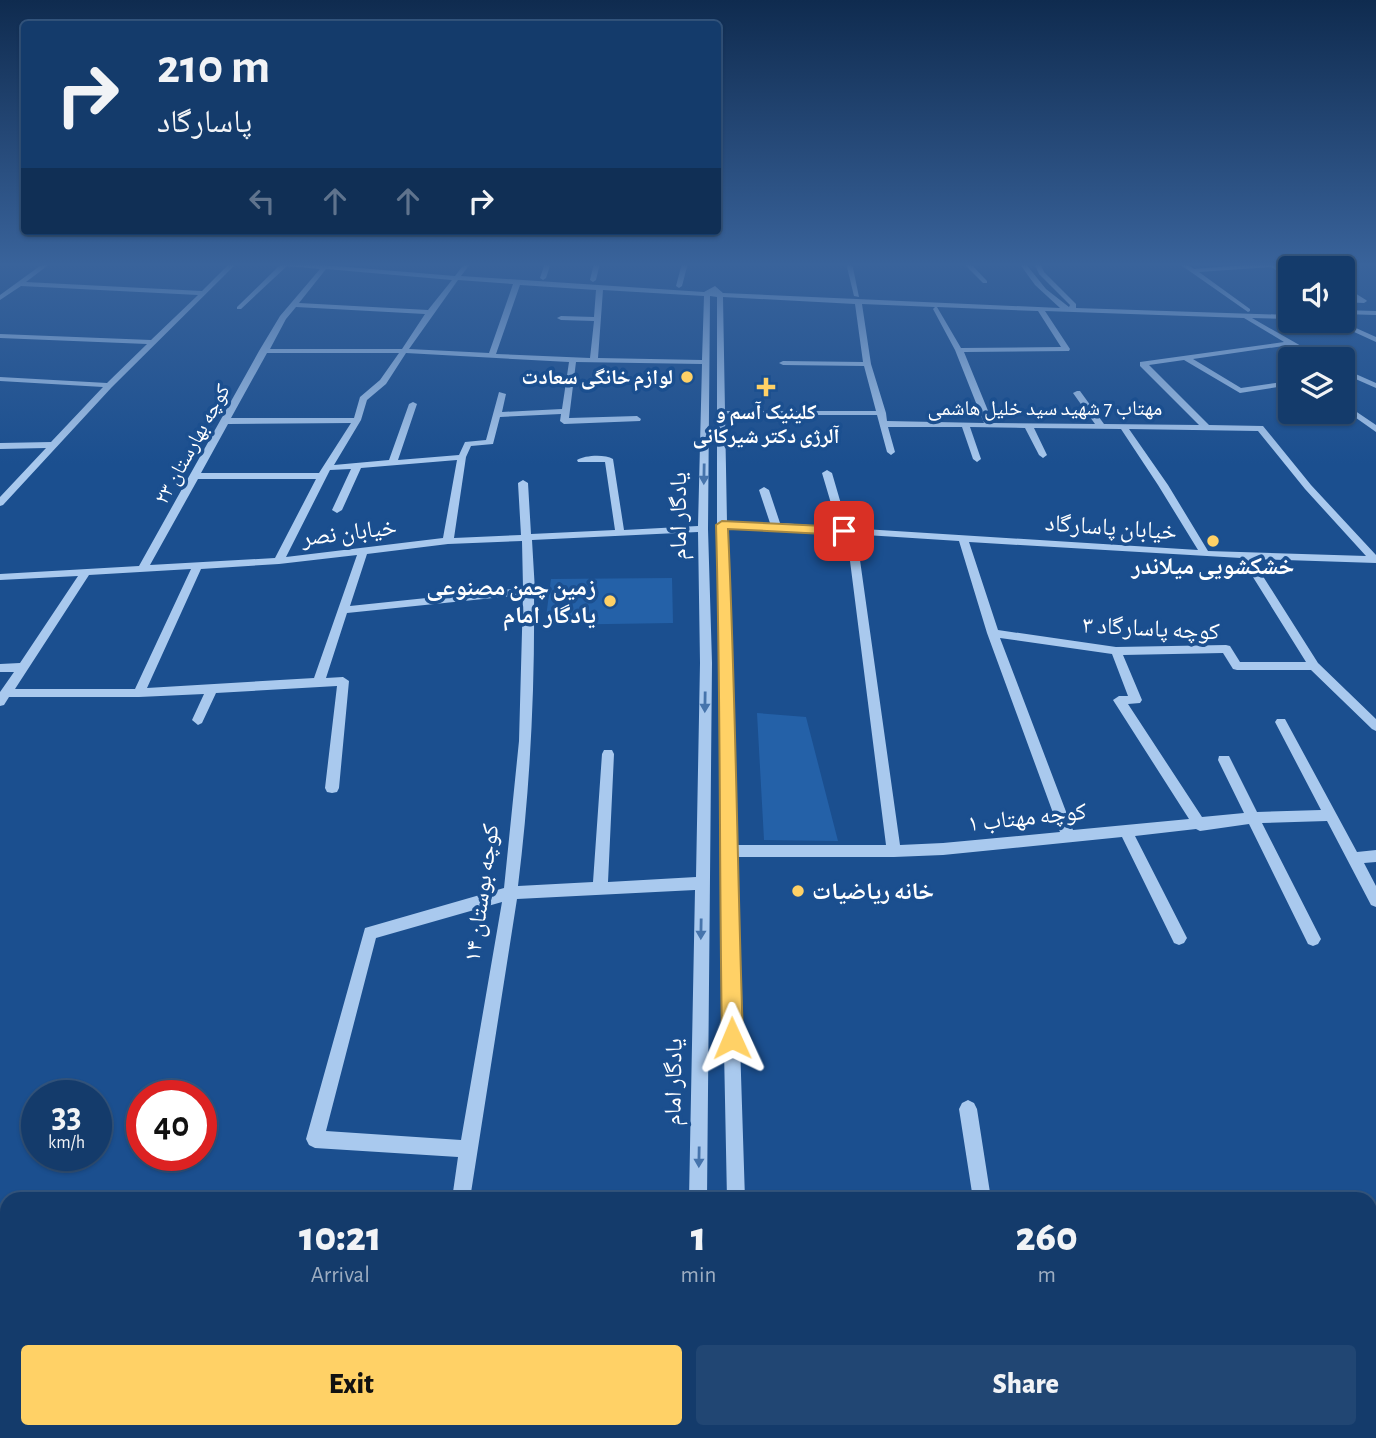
<!DOCTYPE html>
<html lang="en">
<head>
<meta charset="utf-8">
<style>
	:root { --surface:#143b6b; --page:#214673; --text:#f1f3f6; --muted:#9dadc1; --line:#33557e; --accent:#ffd166 }
	body { margin:0; font-family:"Alegreya Sans","Noto Naskh Arabic",sans-serif; background:var(--page); color:var(--text); height:100vh; display:flex; flex-direction:column; font-size:26px; white-space:nowrap }
	* { box-sizing:border-box; margin:0 }
	p { font-size:23px; color:var(--muted) }
	.icon { flex:none; width:38px; height:38px; fill:none; stroke:currentColor; stroke-width:2; stroke-linecap:round; stroke-linejoin:round }
	.map { position:relative; flex:1; overflow:hidden }
	.sheet { position:absolute; left:0px; top:1192px; width:1377px; height:247px; display:flex; flex-direction:column; background:var(--surface); border-radius:21px 21px 0 0; box-shadow:0 2px 5px #0004,0 0 0 2px var(--line) }
	.sheet>* { flex:none }
	.top-card { position:absolute; left:21px; top:21px; width:700px; height:214px; border-radius:7px; box-shadow:0 2px 5px #0004,0 0 0 2px var(--line); background:#143b6b; color:var(--text); overflow:hidden }
	.controls { position:absolute; left:1278px; top:256px; display:grid; gap:14px }
	.controls a { display:grid; place-items:center; width:77px; height:77px; border-radius:7px; background:var(--surface); box-shadow:0 2px 5px #0004,0 0 0 2px var(--line); font-size:35px }
	.speed { position:absolute; left:21px; top:1080px; display:flex; gap:14px; font-size:35px; font-weight:700; text-align:center }
	.speed>* { display:grid; place-content:center; width:91px; height:91px; border-radius:50%; background:var(--surface); box-shadow:0 2px 5px #0004,0 0 0 2px var(--line); line-height:1 }
	.speed small { font-size:18px; font-weight:400 }
	.speed .limit { border:10px solid #d22; background:#fff; color:#111 }
	.pin { position:absolute; display:grid; place-items:center; width:60px; height:60px; color:#fff; margin:-30px; border-radius:14px; box-shadow:0 4px 10px #0006 }
	.me { position:absolute; width:77px; margin:-38px; rotate:359deg; stroke-linejoin:round; filter:drop-shadow(0 0 5px #0008) }
	.turn { display:flex; align-items:center; gap:24px; height:147px; padding:0 21px; font-size:32px }
	.turn .icon { width:91px; height:91px; stroke-width:2.5 }
	.turn b { display:block; font-size:49px; line-height:60px }
	.lanes { display:flex; align-items:center; height:66px; padding:0 21px; background:#0003; justify-content:center; gap:35px; direction:ltr }
	.lanes .off { opacity:.35 }
	.eta { display:flex; justify-content:space-evenly; align-items:center; height:119px; text-align:center }
	.eta b { font-size:42px; font-weight:800; line-height:49px }
	.primary-button { display:flex; gap:14px; margin-top:auto; padding:14px 21px }
	.primary-button a { flex:1; height:80px; border-radius:7px; background:var(--accent); color:#111; font-size:28px; font-weight:800; line-height:80px; text-align:center }
	.primary-button a+a { background:var(--page); color:var(--text) }
	.map>svg:first-child { display:block }
</style>
</head>
<body>
<div class="map">
<svg width="1376" height="1438" viewBox="0 0 1376 1438">
	<rect width="100%" height="100%" fill="#1b4f8f"/>
	<path fill="#2461a8" d="M 672,578 L 673,623 L 545,625 L 551,579 Z
		M 757,713 L 806,717 L 838,841 L 764,840 Z"/>
	<g fill="none" stroke-linecap="round" stroke-linejoin="round">
		<path fill="#a9c9ee" fill-rule="evenodd" d="M 44,263 L 51,263 L 26,282 L 202,291 L 230,263 L 237,263 L 112,387 L 3,505 L 0,506 L 0,497 L 46,448 L 0,449 L 0,443 L 51,442 L 103,387 L 0,381 L 0,377 L 107,383 L 147,344 L 0,338 L 0,334 L 151,340 L 198,295 L 21,286 L 0,300 L 0,295 Z
			M 273,263 L 300,263 L 455,276 L 465,263 L 471,263 L 461,276 L 704,292 L 715,286 L 723,293 L 1060,308 L 1035,285 L 1019,263 L 1025,263 L 1046,289 L 1069,307 L 1070,305 L 1039,274 L 1034,263 L 1040,263 L 1044,272 L 1076,304 L 1076,308 L 1290,315 L 1290,319 L 1252,318 L 1324,359 L 1314,359 L 1290,345 L 1193,359 L 1241,388 L 1290,381 L 1290,385 L 1240,393 L 1184,360 L 1149,365 L 1209,425 L 1263,426 L 1311,485 L 1376,555 L 1376,563 L 1252,559 L 1318,663 L 1376,719 L 1376,731 L 1372,729 L 1311,670 L 1237,670 L 1233,669 L 1223,653 L 1123,655 L 1142,700 L 1140,703 L 1128,704 L 1202,817 L 1244,813 L 1218,760 L 1219,756 L 1229,756 L 1257,812 L 1321,810 L 1275,722 L 1277,719 L 1285,719 L 1357,852 L 1376,850 L 1376,862 L 1364,863 L 1376,886 L 1376,907 L 1371,905 L 1327,821 L 1262,823 L 1321,939 L 1318,944 L 1313,946 L 1308,944 L 1249,824 L 1200,831 L 1196,829 L 1135,836 L 1187,938 L 1184,943 L 1179,945 L 1174,943 L 1122,837 L 943,855 L 894,857 L 734,857 L 745,1199 L 727,1199 L 720,851 L 721,663 L 717,559 L 717,297 L 710,296 L 708,529 L 712,663 L 707,1199 L 689,1199 L 695,890 L 517,899 L 470,1199 L 452,1199 L 458,1157 L 315,1148 L 309,1145 L 306,1139 L 365,928 L 504,888 L 519,741 L 523,595 L 347,613 L 326,678 L 343,677 L 349,681 L 339,788 L 337,792 L 332,793 L 327,792 L 325,788 L 337,686 L 216,693 L 202,723 L 198,725 L 192,720 L 204,694 L 139,697 L 9,697 L 4,705 L 0,706 L 0,692 L 14,672 L 0,672 L 0,664 L 20,663 L 78,576 L 0,580 L 0,574 L 139,566 L 259,351 L 280,316 L 320,269 L 287,266 L 241,309 L 237,309 L 237,307 L 280,265 ZM 326,269 L 452,280 L 428,310 L 299,303 ZM 458,280 L 513,284 L 489,353 L 409,349 ZM 520,285 L 596,290 L 594,317 L 561,316 L 557,318 L 561,320 L 594,321 L 590,358 L 496,354 ZM 603,290 L 704,296 L 702,360 L 598,358 ZM 723,297 L 855,304 L 863,362 L 783,361 L 779,363 L 783,365 L 864,366 L 876,411 L 725,411 ZM 862,304 L 935,307 L 933,309 L 955,350 L 984,423 L 887,421 L 886,413 L 871,364 ZM 296,307 L 425,314 L 402,349 L 270,349 L 286,319 ZM 937,307 L 1038,311 L 1061,347 L 961,348 ZM 1045,311 L 1244,318 L 1284,342 L 1140,362 L 1140,366 L 1199,425 L 1104,424 L 1080,391 L 1077,391 L 1073,393 L 1095,424 L 993,423 L 964,352 L 1069,351 L 1070,349 ZM 267,353 L 399,353 L 380,380 L 360,397 L 354,418 L 231,418 ZM 406,353 L 569,362 L 562,409 L 502,412 L 506,394 L 499,392 L 486,440 L 465,442 L 459,455 L 398,460 L 417,404 L 413,402 L 409,404 L 389,460 L 334,465 L 361,420 L 367,400 L 386,384 ZM 576,362 L 702,364 L 698,526 L 624,530 L 613,459 C 605,454 585,455 577,460 L 578,462 L 605,462 L 615,530 L 531,534 L 528,483 L 523,480 L 518,483 L 521,535 L 454,538 L 466,457 L 471,446 L 493,444 L 500,417 L 561,414 L 560,421 L 564,424 L 640,421 L 641,419 L 637,416 L 569,418 ZM 725,415 L 877,415 L 887,452 L 891,455 L 895,452 L 888,427 L 962,427 L 973,459 L 977,462 L 981,459 L 970,427 L 1025,428 L 1039,455 L 1043,458 L 1047,455 L 1034,428 L 1121,429 L 1158,485 L 1198,550 L 848,528 L 832,473 L 827,470 L 822,473 L 838,527 L 780,523 L 769,490 L 764,487 L 759,490 L 770,523 L 727,522 ZM 351,423 L 319,473 L 201,473 L 228,424 ZM 1129,429 L 1258,431 L 1305,489 L 1366,556 L 1208,551 L 1168,485 ZM 457,460 L 443,538 L 286,557 L 330,470 L 351,469 L 332,510 L 337,513 L 342,510 L 361,468 ZM 198,479 L 316,479 L 275,558 L 150,565 ZM 727,528 L 840,533 L 849,553 L 886,845 L 734,845 L 733,663 ZM 698,532 L 700,663 L 696,877 L 608,882 L 614,754 L 612,750 L 604,750 L 602,754 L 593,882 L 518,886 C 530,789 535,692 534,593 L 535,591 L 532,540 ZM 850,534 L 959,541 L 987,633 L 1060,832 L 943,843 L 900,845 L 859,553 ZM 522,541 L 523,588 L 350,606 L 367,554 L 448,544 ZM 969,542 L 1241,558 L 1306,662 L 1240,662 L 1230,646 L 1226,645 L 1116,647 L 998,630 ZM 357,555 L 314,678 L 147,688 L 201,569 L 279,564 ZM 191,569 L 135,689 L 15,689 L 89,575 ZM 1000,638 L 1112,654 L 1128,696 L 1119,696 L 1113,700 L 1189,819 L 1073,830 ZM 502,902 L 461,1140 L 326,1131 L 376,938 Z
			M 545,263 L 551,263 L 546,278 L 543,280 L 540,278 Z
			M 594,263 L 600,263 L 596,280 L 593,282 L 590,280 Z
			M 682,263 L 688,263 L 682,286 L 679,288 L 676,286 Z
			M 846,263 L 852,263 L 859,297 L 854,296 Z
			M 963,263 L 970,263 L 987,281 L 987,283 L 983,283 Z
			M 1178,263 L 1185,263 L 1194,269 L 1267,263 L 1297,263 L 1279,266 L 1290,274 L 1290,279 L 1271,267 L 1199,272 L 1250,309 L 1250,311 L 1248,312 Z
			M 1301,263 L 1309,263 L 1315,268 L 1307,268 Z
			M 1342,285 L 1366,300 L 1367,301 L 1364,303 L 1342,302 L 1342,298 L 1355,299 L 1342,290 Z
			M 1342,310 L 1376,311 L 1376,315 L 1342,314 Z
			M 1328,320 L 1338,320 L 1376,337 L 1376,342 Z
			M 1342,368 L 1376,383 L 1376,388 L 1342,373 Z
			M 1342,402 L 1376,425 L 1376,432 L 1342,408 Z
			M 968,1100 L 974,1103 L 977,1109 L 991,1199 L 973,1199 L 959,1109 L 962,1103 Z
			M 419,1432 L 441,1432 L 440,1438 L 418,1438 Z
			M 685,1432 L 706,1432 L 707,1438 L 685,1438 Z
			M 731,1432 L 752,1432 L 754,1438 L 732,1438 Z
			M 1008,1432 L 1029,1432 L 1031,1438 L 1009,1438 Z"/>
	</g>
	<defs><path id="oneway-solid" d="M-6-.8H1V-3.2L6.5 0L1 3.2V.8H-6Z" transform="scale(1.75)"/></defs>
	<g fill="#4674ac">
		<use href="#oneway-solid" transform="translate(704 474) rotate(91)"/>
		<use href="#oneway-solid" transform="translate(705 702) rotate(91)"/>
		<use href="#oneway-solid" transform="translate(701 929) rotate(91)"/>
		<use href="#oneway-solid" transform="translate(699 1157) rotate(91)"/>
	</g>
	<linearGradient id="sky" x2="0" y2="1"><stop stop-color="#0f2b4f"/><stop offset="0.57" stop-color="#39639b"/><stop offset="1" stop-color="#39639b" stop-opacity="0"/></linearGradient>
	<rect width="1376" height="464" fill="url(#sky)"/>
	<path fill="#ffd166" stroke="#a68842" stroke-width="2" d="M 722,521 L 844,527 L 850,531 L 844,535 L 728,529 C 736,699 737,868 743,1038 L 740,1046 L 732,1049 L 725,1046 L 722,1038 C 719,867 721,696 716,525 Z"/>
	<g fill="#ffd166" stroke="#1b4f8f" stroke-width="2.5">
		<circle cx="687" cy="377" r="7"/>
		<path d="M762.5 376.5h7v7h7v7h-7v7h-7v-7h-7v-7h7z"/>
		<circle cx="1213" cy="541" r="7"/>
		<circle cx="610" cy="601" r="7"/>
		<circle cx="798" cy="891" r="7"/>
	</g>
	<g text-anchor="middle" stroke-width="7" stroke-linejoin="round" paint-order="stroke">
		<g font-size="21" font-weight="bold" fill="#fff" stroke="#1b4f8f" text-anchor="end">
			<text x="673" y="384">لوازم خانگی سعادت</text>
			<text x="766" y="419" text-anchor="middle">کلینیک آسم و<tspan x="766" dy="24">آلرژی دکتر شیرکانی</tspan></text>
		</g>
		<g font-size="21" fill="#fff" stroke="#1b4f8f">
			<text x="1045" y="415">مهتاب 7 شهید سید خلیل هاشمی</text>
			<text transform="translate(192 444) rotate(-61)" y="7">کوچه بهارستان ۲۳</text>
		</g>
		<g font-size="24" fill="#fff" stroke="#1b4f8f">
			<text transform="translate(678 516) rotate(-90)" y="8">یادگار امام</text>
			<text transform="translate(1111 527) rotate(4)" y="8">خیابان پاسارگاد</text>
			<text transform="translate(349 532) rotate(-7)" y="8">خیابان نصر</text>
			<text transform="translate(1151 628) rotate(3)" y="8">کوچه پاسارگاد ۳</text>
			<text transform="translate(1027 817) rotate(-6)" y="8">کوچه مهتاب ۱</text>
			<text transform="translate(481 893) rotate(-82)" y="8">کوچه بوستان ۱۴</text>
			<text transform="translate(673 1082) rotate(-89)" y="8">یادگار امام</text>
		</g>
		<g font-size="24" font-weight="bold" fill="#fff" stroke="#1b4f8f">
			<text x="1213" y="574">خشکشویی میلاندر</text>
			<text x="596" y="595" text-anchor="end">زمین چمن مصنوعی<tspan x="596" dy="28">یادگار امام</tspan></text>
			<text x="812" y="899" text-anchor="start">خانه ریاضیات</text>
		</g>
	</g>
</svg>
<div class="controls">
<a><svg class="icon" aria-label="sound" viewBox="0 0 24 24"><path d="M4 9h4l5-4v14l-5-4H4zM17 9q2 3 0 6"/></svg></a>
<a><svg class="icon" aria-label="layers" viewBox="0 0 24 24"><path d="M12 4l9 5-9 5-9-5zM3 14l9 5 9-5"/></svg></a>
</div>
<div class="speed"><div>33<small>km/h</small></div><div class="limit">40</div></div>
<div class="pin" style="left:844px;top:531px;background:#d93025"><svg class="icon" aria-label="arrive" viewBox="0 0 24 24"><path d="M6 21V4h12l-3 4 3 4H6"/></svg></div>
<svg class="me" style="left:732px;top:1038px" viewBox="-20 -20 40 40"><path d="M0-17L14 15 0 8-14 15z" fill="#ffd166" stroke="#fff" stroke-width="4"/></svg>
<div class="top-card">
<div class="turn"><svg class="icon" aria-label="right" viewBox="0 0 24 24"><path d="M7 20v-9h11M14 6l5 5-5 5"/></svg><div><b>210 m</b>پاسارگاد</div></div>
<div class="lanes"><svg class="icon off" aria-label="left" viewBox="0 0 24 24"><path d="M17 20v-9H6M10 6l-5 5 5 5"/></svg><svg class="icon off" aria-label="ahead" viewBox="0 0 24 24"><path d="M12 20V5M6 11l6-6 6 6"/></svg><svg class="icon off" aria-label="ahead" viewBox="0 0 24 24"><path d="M12 20V5M6 11l6-6 6 6"/></svg><svg class="icon" aria-label="right" viewBox="0 0 24 24"><path d="M7 20v-9h11M14 6l5 5-5 5"/></svg></div>
</div>
<section class="sheet">
<div class="eta">
<div><b>10:21</b><p>Arrival</p></div>
<div><b>1</b><p>min</p></div>
<div><b>260</b><p>m</p></div>
</div>
<div class="primary-button"><a>Exit</a><a>Share</a></div>
</section>
</div>
</body>
</html>
